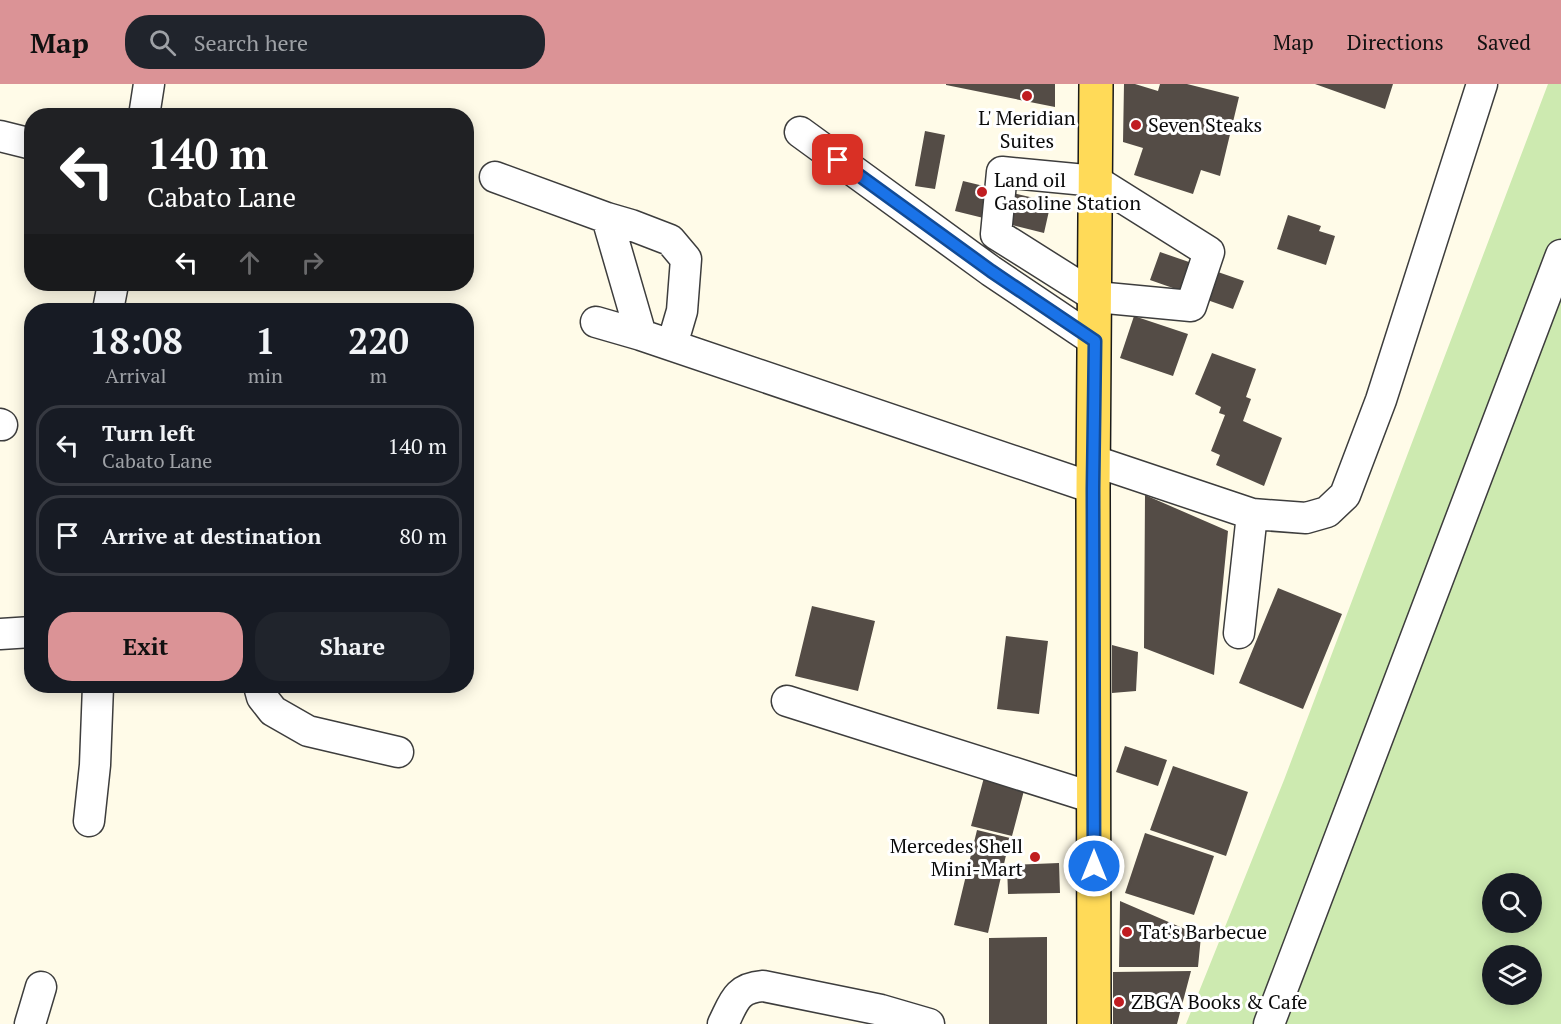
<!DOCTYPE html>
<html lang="en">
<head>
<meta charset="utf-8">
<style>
	:root { --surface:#171b24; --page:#20242c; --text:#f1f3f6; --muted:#9ea1a6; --line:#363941; --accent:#db9396 }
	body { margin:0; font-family:"PT Serif",serif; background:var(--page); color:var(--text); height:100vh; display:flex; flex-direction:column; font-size:22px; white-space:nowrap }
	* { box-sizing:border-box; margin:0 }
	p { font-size:20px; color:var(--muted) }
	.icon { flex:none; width:33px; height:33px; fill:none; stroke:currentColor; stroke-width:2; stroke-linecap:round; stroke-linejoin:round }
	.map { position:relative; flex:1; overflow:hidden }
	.side { position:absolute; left:24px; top:219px; width:450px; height:390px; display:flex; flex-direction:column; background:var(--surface); border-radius:24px; box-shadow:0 3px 15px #0003 }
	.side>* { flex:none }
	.top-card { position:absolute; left:24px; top:24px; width:450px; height:183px; border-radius:24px; box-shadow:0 3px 15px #0003; background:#202124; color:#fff; overflow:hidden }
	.fabs { position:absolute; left:1482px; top:789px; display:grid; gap:12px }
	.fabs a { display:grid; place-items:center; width:60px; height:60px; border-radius:50%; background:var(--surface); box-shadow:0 3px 15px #0003; font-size:30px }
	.pin { position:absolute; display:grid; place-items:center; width:51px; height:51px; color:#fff; margin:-26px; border-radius:12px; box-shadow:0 3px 9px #0006 }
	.me { position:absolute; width:66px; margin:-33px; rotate:0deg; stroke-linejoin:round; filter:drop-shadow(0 0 4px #0008) }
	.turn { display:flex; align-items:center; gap:21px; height:126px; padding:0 24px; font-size:27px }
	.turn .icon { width:78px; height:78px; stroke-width:2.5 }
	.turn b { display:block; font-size:42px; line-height:51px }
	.lanes { display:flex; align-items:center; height:57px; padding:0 24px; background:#0003; justify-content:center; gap:30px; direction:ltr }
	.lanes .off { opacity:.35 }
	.eta { display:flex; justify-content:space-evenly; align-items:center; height:102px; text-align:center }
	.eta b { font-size:36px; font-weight:700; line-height:42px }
	.action { display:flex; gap:12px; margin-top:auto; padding:12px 24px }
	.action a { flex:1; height:69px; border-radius:24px; background:var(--accent); color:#111; font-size:24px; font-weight:700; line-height:69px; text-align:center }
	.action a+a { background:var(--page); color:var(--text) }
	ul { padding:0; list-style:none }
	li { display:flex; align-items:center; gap:18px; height:81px; margin:0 12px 9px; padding:0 12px; border:3px solid var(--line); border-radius:24px }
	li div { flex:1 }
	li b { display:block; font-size:22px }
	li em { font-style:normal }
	header { display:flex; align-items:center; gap:36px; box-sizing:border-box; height:84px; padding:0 30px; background:var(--accent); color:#111 }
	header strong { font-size:28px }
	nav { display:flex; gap:33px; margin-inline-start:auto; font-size:21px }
	.search { width:420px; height:54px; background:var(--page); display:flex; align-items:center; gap:15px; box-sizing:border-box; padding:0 21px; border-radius:24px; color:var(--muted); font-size:22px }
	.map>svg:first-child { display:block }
</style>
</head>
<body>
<header>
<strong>Map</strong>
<div class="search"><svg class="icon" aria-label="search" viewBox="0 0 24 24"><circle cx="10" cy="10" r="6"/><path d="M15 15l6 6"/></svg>Search here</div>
<nav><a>Map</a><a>Directions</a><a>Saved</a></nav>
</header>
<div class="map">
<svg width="1561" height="940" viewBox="0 0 1561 940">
	<rect width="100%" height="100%" fill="#fffbe8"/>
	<path fill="#cdeab0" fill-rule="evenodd" d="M 1548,0 L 1561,0 L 1561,940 L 1186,940 L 1284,696 ZM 1492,800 L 1532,800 L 1532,838 L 1492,838 ZM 1492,872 L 1532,872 L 1532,910 L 1492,910 Z"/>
	<path fill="#544c46" d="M 946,0 L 1055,0 L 1055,23 L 946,1 Z
		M 1124,0 L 1135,0 L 1158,7 L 1160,0 L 1187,0 L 1239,13 L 1220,92 L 1201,86 L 1193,110 L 1134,91 L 1143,64 L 1123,58 Z
		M 1315,0 L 1393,0 L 1385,25 Z
		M 925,47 L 945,51 L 935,105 L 915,102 Z
		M 963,97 L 1051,118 L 1044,149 L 955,127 Z
		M 1288,131 L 1321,142 L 1319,147 L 1335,152 L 1326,181 L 1277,165 Z
		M 1160,168 L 1244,197 L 1233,225 L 1150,196 Z
		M 1134,232 L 1188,250 L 1173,292 L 1120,274 Z
		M 1212,269 L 1256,285 L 1246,313 L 1251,315 L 1243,337 L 1282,354 L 1264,402 L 1216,381 L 1220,371 L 1211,367 L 1225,331 L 1219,329 L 1221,323 L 1195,310 Z
		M 1145,411 L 1228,447 L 1214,591 L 1144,564 Z
		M 1278,504 L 1342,530 L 1303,625 L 1239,599 Z
		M 812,522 L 875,537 L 858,607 L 795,592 Z
		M 1006,552 L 1048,557 L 1039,630 L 997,625 Z
		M 1112,561 L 1138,568 L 1136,607 L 1112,609 Z
		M 1125,662 L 1167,676 L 1158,702 L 1116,688 Z
		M 1173,682 L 1248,708 L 1226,772 L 1150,746 Z
		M 986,686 L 1026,699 L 1012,752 L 971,742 Z
		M 977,746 L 1010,754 L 988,849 L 954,841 Z
		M 1145,749 L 1214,772 L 1194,831 L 1125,809 Z
		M 1059,779 L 1060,809 L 1008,810 L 1007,781 Z
		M 1120,817 L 1201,852 L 1198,883 L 1119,883 Z
		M 1047,853 L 1047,940 L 989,940 L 989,854 Z
		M 1191,887 L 1177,940 L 1113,940 L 1113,888 Z"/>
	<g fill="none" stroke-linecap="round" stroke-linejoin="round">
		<g stroke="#3d3d3d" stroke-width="33">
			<path id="minor" d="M 144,32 L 149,0
				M 800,48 L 991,187 L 1095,257
				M 0,52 L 32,60
				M 1002,88 L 1096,97 L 1209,168 L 1191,222 L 1096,213 L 996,150 Z
				M 495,93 L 607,134
				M 108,226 L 113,200
				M 596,238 L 641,251
				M 672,261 L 682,227 L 686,175 L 670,156 L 631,141 L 607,134 L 641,251 L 1093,404
				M 0,340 L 2,341
				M 1094,377 L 1252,430 L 1306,434 L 1327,428 L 1345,411 L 1381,316 L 1482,0
				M 1239,549 L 1252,430
				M 0,550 L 32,548
				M 259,602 L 262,613 L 273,627 L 308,647 L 398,668
				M 787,617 L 1094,714
				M 89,737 L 95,681 L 98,602
				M 30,940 L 41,903
				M 723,940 C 734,918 736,904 763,902 L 881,926 L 929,940
				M 1269,940 L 1561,171"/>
		</g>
		<g stroke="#1b1b1b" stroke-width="36">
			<path id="major" d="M 1094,940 L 1093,404 L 1096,0"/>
		</g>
		<use href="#minor" stroke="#fff" stroke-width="30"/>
		<use href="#major" stroke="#ffda58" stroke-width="33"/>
	</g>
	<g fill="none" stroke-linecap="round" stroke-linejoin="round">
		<g stroke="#114b97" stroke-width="15">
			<path id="route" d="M 838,76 L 991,187 L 1095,257 L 1093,404 L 1094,782"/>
		</g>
		<use href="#route" stroke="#1a73e8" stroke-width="10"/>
	</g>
	<g fill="#c01d21" stroke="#fff" stroke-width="2">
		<circle cx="1027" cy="12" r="6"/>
		<circle cx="1136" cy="41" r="6"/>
		<circle cx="982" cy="108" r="6"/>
		<circle cx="1035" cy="773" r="6"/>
		<circle cx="1127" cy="848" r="6"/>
		<circle cx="1119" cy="918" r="6"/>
	</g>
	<g text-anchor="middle" stroke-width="6" stroke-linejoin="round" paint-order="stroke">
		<g font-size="20" fill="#0a0a0a" stroke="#fff" text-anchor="start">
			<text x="1027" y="41" text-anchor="middle">L' Meridian<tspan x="1027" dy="23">Suites</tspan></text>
			<text x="1148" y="48">Seven Steaks</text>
			<text x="994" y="103">Land oil<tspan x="994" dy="23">Gasoline Station</tspan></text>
			<text x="1023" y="769" text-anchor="end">Mercedes Shell<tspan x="1023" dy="23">Mini-Mart</tspan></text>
			<text x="1139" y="855">Tat's Barbecue</text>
			<text x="1131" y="925">ZBGA Books &amp; Cafe</text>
		</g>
	</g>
</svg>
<div class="fabs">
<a><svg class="icon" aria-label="search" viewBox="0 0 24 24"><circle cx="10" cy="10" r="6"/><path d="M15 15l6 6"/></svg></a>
<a><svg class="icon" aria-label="layers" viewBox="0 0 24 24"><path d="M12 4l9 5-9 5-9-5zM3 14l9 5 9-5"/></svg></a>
</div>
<div class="pin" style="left:838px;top:76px;background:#d93025"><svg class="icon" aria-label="arrive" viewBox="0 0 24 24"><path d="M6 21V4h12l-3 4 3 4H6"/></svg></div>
<svg class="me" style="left:1094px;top:782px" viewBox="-20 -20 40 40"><circle r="17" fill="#1a73e8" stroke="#fff" stroke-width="3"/><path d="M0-11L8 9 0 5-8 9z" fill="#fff"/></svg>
<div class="top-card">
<div class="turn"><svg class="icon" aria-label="left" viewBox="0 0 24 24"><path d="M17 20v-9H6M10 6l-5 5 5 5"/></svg><div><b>140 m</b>Cabato Lane</div></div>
<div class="lanes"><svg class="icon" aria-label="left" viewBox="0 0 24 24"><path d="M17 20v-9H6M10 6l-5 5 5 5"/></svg><svg class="icon off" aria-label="ahead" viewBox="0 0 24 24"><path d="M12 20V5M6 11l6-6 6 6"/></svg><svg class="icon off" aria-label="right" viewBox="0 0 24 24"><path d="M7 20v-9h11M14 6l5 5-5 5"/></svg></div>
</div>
<section class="side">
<div class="eta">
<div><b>18:08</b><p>Arrival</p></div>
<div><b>1</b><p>min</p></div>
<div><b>220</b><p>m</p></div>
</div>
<ul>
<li><svg class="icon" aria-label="left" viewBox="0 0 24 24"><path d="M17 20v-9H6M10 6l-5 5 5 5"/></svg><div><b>Turn left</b><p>Cabato Lane</p></div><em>140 m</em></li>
<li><svg class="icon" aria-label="arrive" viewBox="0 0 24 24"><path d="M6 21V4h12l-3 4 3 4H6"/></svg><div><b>Arrive at destination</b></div><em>80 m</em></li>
</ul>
<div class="action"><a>Exit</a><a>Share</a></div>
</section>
</div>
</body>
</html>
